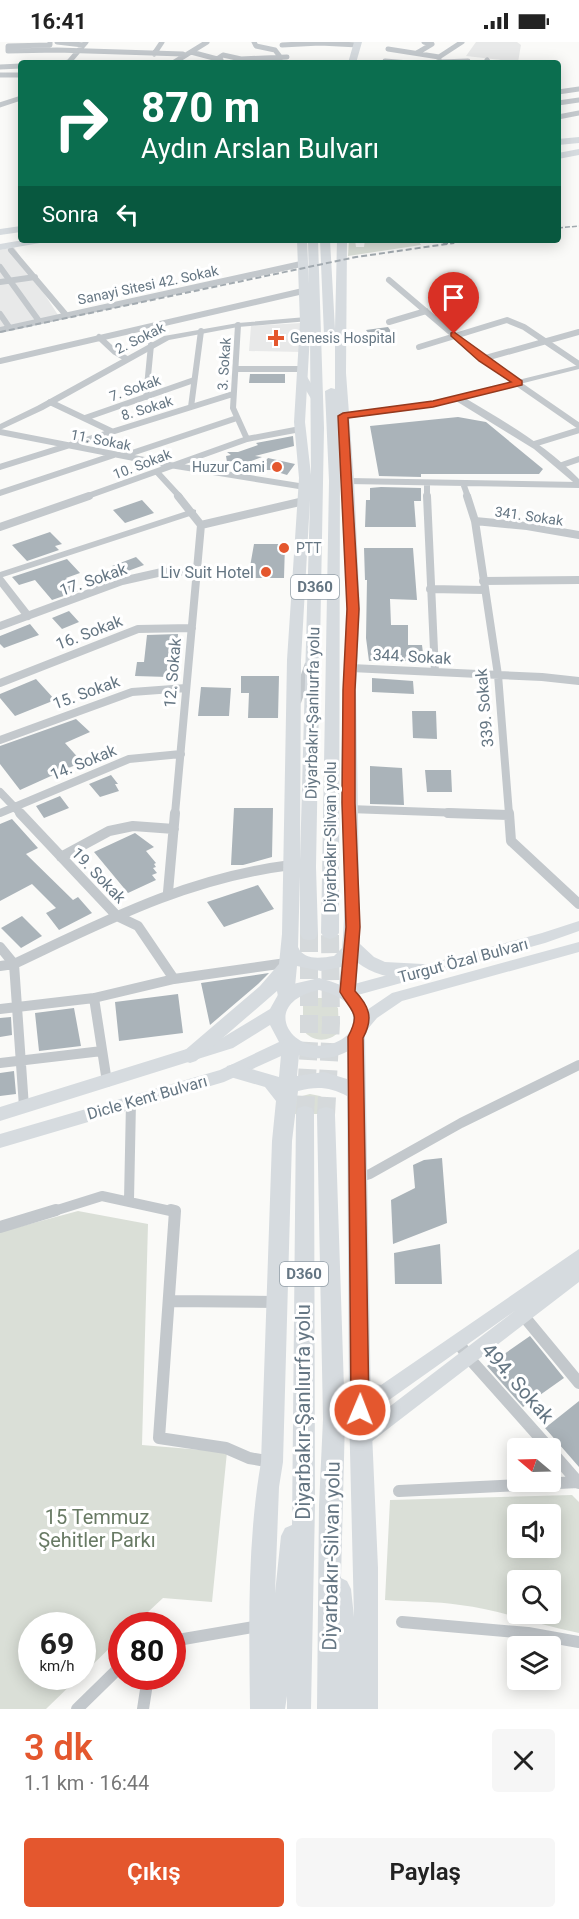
<!DOCTYPE html>
<html lang="tr">
<head>
<meta charset="utf-8">
<style>
	:root { --surface:#fff; --page:#f6f6f6; --text:#222; --muted:#767676; --accent:#e4572e }
	body { margin:0; font-family:Roboto,sans-serif; background:var(--page); color:var(--text); height:100vh; display:flex; flex-direction:column; font-size:22px; white-space:nowrap }
	* { box-sizing:border-box; margin:0 }
	p { font-size:20px; color:var(--muted) }
	.icon { flex:none; width:33px; height:33px; fill:none; stroke:currentColor; stroke-width:2; stroke-linecap:round; stroke-linejoin:round }
	.map { position:relative; height:1667px; overflow:hidden }
	.drawer { display:flex; flex-direction:column; background:var(--surface); flex:1 }
	.drawer>* { flex:none }
	.hud { position:absolute; left:18px; top:18px; width:543px; height:183px; border-radius:6px; box-shadow:0 3px 15px #0003; background:#0b6e4f; color:#fff; overflow:hidden }
	.needle { width:39px; rotate:289deg }
	.controls { position:absolute; left:507px; top:1396px; display:grid; gap:12px }
	.controls a { display:grid; place-items:center; width:54px; height:54px; border-radius:6px; background:var(--surface); box-shadow:0 3px 15px #0003; font-size:30px }
	.speed { position:absolute; left:18px; top:1570px; display:flex; gap:12px; font-size:30px; font-weight:700; text-align:center }
	.speed>* { display:grid; place-content:center; width:78px; height:78px; border-radius:50%; background:var(--surface); box-shadow:0 3px 15px #0003; line-height:1 }
	.speed small { font-size:15px; font-weight:400 }
	.speed .limit { border:9px solid #d22; background:#fff; color:#111 }
	.pin { position:absolute; display:grid; place-items:center; width:51px; height:51px; color:#fff; margin:-62px -26px; border-radius:50% 50% 50% 0; rotate:-45deg; box-shadow:0 0 6px #0007 }
	.pin .icon { rotate:45deg }
	.me { position:absolute; width:66px; margin:-33px; rotate:1deg; stroke-linejoin:round; filter:drop-shadow(0 0 4px #0008) }
	.turn { display:flex; align-items:center; gap:21px; height:126px; padding:0 24px; font-size:27px }
	.turn .icon { width:78px; height:78px; stroke-width:2.5 }
	.turn b { display:block; font-size:42px; line-height:51px }
	.then { display:flex; align-items:center; height:57px; padding:0 24px; background:#0003; gap:12px; font-size:22px }
	.round { display:grid; place-items:center; flex:none; width:63px; height:63px; border-radius:6px; background:var(--page) }
	.headline { display:flex; align-items:center; justify-content:space-between; height:102px; padding:0 24px }
	h1 { font-size:36px; font-weight:600; line-height:45px; color:var(--accent) }
	.button { display:flex; gap:12px; margin-top:auto; padding:12px 24px }
	.button a { flex:1; height:69px; border-radius:6px; background:var(--accent); color:#fff; font-size:24px; font-weight:600; line-height:69px; text-align:center }
	.button a+a { background:var(--page); color:var(--text) }
	.status { display:flex; justify-content:space-between; align-items:center; height:42px; padding:0 30px; background:var(--surface); direction:ltr }
	.status svg { height:16px; fill:currentColor }
	.map>svg:first-child { display:block }
</style>
</head>
<body>
<div class="status"><b>16:41</b><svg viewBox="0 0 49 12"><path d="M0 12V9h3v3zM5 12V6h3v6zM10 12V3h3v9zM15 12V0h3v12zM26 1h20v11H26zM47 4h2v5h-2z"/></svg></div>
<div class="map">
<svg width="579" height="1667" viewBox="0 0 579 1667">
	<rect width="100%" height="100%" fill="#fafaf8"/>
	<path fill="#e8e9e9" d="M 476,0 L 517,0 L 521,3 L 518,20 L 466,14 Z
		M 14,205 L 58,273 L 0,286 L 0,208 Z
		M 301,281 L 302,310 L 249,309 L 251,284 Z"/>
	<path fill="#dadfd7" fill-rule="evenodd" d="M 349,198 L 355,198 L 356,205 L 364,205 L 365,198 L 418,198 L 421,203 L 348,214 Z
		M 314,956 L 327,956 L 338,966 L 339,990 C 328,1001 312,1000 303,988 L 303,964 Z
		M 310,1052 L 320,1054 L 335,1063 L 335,1072 L 289,1072 L 298,1055 Z
		M 78,1169 L 148,1182 L 142,1403 L 227,1410 L 212,1560 L 163,1556 L 133,1584 L 122,1584 L 121,1595 L 83,1632 L 82,1584 L 32,1584 L 32,1635 L 79,1635 L 46,1667 L 0,1667 L 0,1190 Z
		M 572,1453 L 579,1460 L 579,1591 C 539,1583 501,1568 460,1563 C 436,1559 410,1560 385,1558 L 390,1458 ZM 518,1473 L 550,1473 L 550,1506 L 518,1506 ZM 518,1539 L 550,1539 L 550,1572 L 518,1572 Z"/>
	<path fill="#aab3b9" d="M 388,285 L 397,298 L 376,301 L 366,288 Z
		M 250,332 L 285,332 L 285,341 L 249,341 Z
		M 458,375 L 486,380 L 543,427 L 539,432 L 421,432 L 421,435 L 379,434 L 370,384 Z
		M 293,394 L 294,404 L 255,414 L 262,415 L 243,422 L 238,418 L 227,420 L 226,414 L 231,413 L 227,410 L 238,410 L 258,403 L 256,401 Z
		M 268,416 L 295,422 L 287,433 L 271,428 L 258,428 Z
		M 381,445 L 421,446 L 421,459 L 414,459 L 416,485 L 365,485 L 366,458 L 370,458 L 370,446 Z
		M 142,458 L 154,471 L 125,481 L 113,468 Z
		M 50,490 L 62,502 L 55,504 L 59,508 L 27,519 L 12,503 Z
		M 254,502 L 285,502 L 284,536 L 248,536 Z
		M 364,506 L 413,506 L 417,558 L 390,557 L 391,583 L 408,583 L 408,603 L 422,603 L 424,619 L 369,619 L 366,596 L 367,538 L 365,538 Z
		M 136,515 L 144,523 L 120,532 L 112,524 Z
		M 67,517 L 80,531 L 66,536 L 78,549 L 52,558 L 35,538 L 19,543 L 12,535 Z
		M 69,569 L 79,580 L 62,587 L 52,576 Z
		M 30,582 L 39,593 L 4,606 L 0,602 L 0,594 Z
		M 178,592 L 177,613 L 171,613 L 168,635 L 135,634 L 137,620 L 144,620 L 147,593 Z
		M 241,634 L 279,634 L 278,676 L 248,676 L 249,651 L 241,651 Z
		M 372,636 L 413,639 L 414,652 L 372,650 Z
		M 36,637 L 55,658 L 15,674 L 0,656 L 0,652 Z
		M 201,645 L 231,646 L 229,674 L 198,674 Z
		M 412,669 L 436,669 L 437,697 L 413,696 Z
		M 76,677 L 90,690 L 65,701 L 82,720 L 20,748 L 0,722 L 0,704 Z
		M 370,724 L 402,726 L 404,763 L 370,762 Z
		M 425,728 L 451,728 L 452,750 L 427,750 Z
		M 111,733 L 118,742 L 115,742 L 119,749 L 100,755 L 89,742 Z
		M 60,754 L 69,766 L 44,776 L 36,764 Z
		M 234,766 L 273,766 L 272,815 L 243,823 L 231,823 Z
		M 12,777 L 38,806 L 26,812 L 73,858 L 78,855 L 92,871 L 59,888 L 46,871 L 56,866 L 32,842 L 0,859 L 0,782 Z
		M 135,791 L 154,805 L 146,809 L 156,821 L 154,822 L 156,825 L 153,826 L 157,831 L 152,833 L 156,838 L 128,851 L 94,810 Z
		M 258,843 L 274,867 L 224,885 L 207,860 Z
		M 22,874 L 42,894 L 21,906 L 1,886 Z
		M 269,931 L 258,942 L 210,983 L 201,941 Z
		M 178,952 L 183,991 L 119,999 L 115,960 Z
		M 74,966 L 81,1004 L 39,1009 L 35,971 Z
		M 11,975 L 12,993 L 0,995 L 0,976 Z
		M 14,1029 L 16,1052 L 0,1054 L 0,1031 Z
		M 442,1116 L 447,1181 L 393,1202 L 391,1158 L 415,1146 L 413,1123 L 424,1118 Z
		M 440,1202 L 442,1242 L 395,1242 L 394,1211 Z
		M 530,1294 L 564,1336 L 523,1365 L 487,1324 Z
		M 579,1359 L 579,1425 L 545,1386 Z"/>
	<g fill="none" stroke-linecap="round" stroke-linejoin="round">
		<path stroke="#d5d9db" stroke-width="18" stroke-dasharray="18 9" stroke-linecap="butt" d="M 305,1072 L 309,1000 L 309,892
			M 326,1073 L 331,981 L 330,891"/>
		<path stroke="#c3c8cc" stroke-width="5" d="M 50,0 L 50,3 L 8,4 L 8,9 L 57,8 L 183,12
			M 57,0 L 83,3
			M 254,0 L 256,4 L 275,8 L 281,16
			M 282,3 L 320,1 L 358,3
			M 388,7 L 439,15
			M 191,10 L 221,18
			M 417,11 L 432,2 L 424,0
			M 154,12 L 162,0
			M 217,17 L 223,13 L 241,17 L 287,15
			M 487,18 L 489,21
			M 385,19 L 409,21
			M 439,19 L 439,15 L 462,0
			M 68,20 L 84,21
			M 440,20 L 468,19
			M 68,21 L 86,0
			M 173,21 L 207,0
			M 0,25 L 21,24
			M 0,33 L 21,33
			M 558,50 L 579,47
			M 558,61 L 579,58
			M 0,63 L 21,56
			M 558,75 L 579,71"/>
		<path stroke="#c3c8cc" stroke-width="6" d="M 11,208 L 66,273
			M 0,225 L 39,279
			M 389,238 L 482,317 L 579,384
			M 0,240 L 35,235
			M 0,272 L 9,285
			M 389,280 L 426,269
			M 238,283 L 233,366 L 247,397
			M 0,288 L 301,222
			M 99,295 L 115,310 L 127,317
			M 419,305 L 507,278 L 524,285 L 579,322
			M 482,317 L 579,290
			M 0,319 L 303,249
			M 236,327 L 303,327
			M 146,355 L 151,303
			M 50,360 L 111,389
			M 191,365 L 201,289
			M 85,376 L 194,338
			M 0,390 L 170,423 L 305,445
			M 534,402 L 579,388
			M 126,413 L 237,376
			M 562,423 L 579,417
			M 0,425 L 233,352
			M 157,430 L 180,455
			M 348,439 L 579,443
			M 427,441 L 427,455
			M 463,441 L 468,455
			M 0,451 L 114,413
			M 85,455 L 247,397 L 295,388"/>
		<path stroke="#c3c8cc" stroke-width="8" d="M 427,454 L 435,630
			M 467,454 L 475,479 L 498,633 L 509,772
			M 475,479 L 527,484 L 579,493
			M 201,483 L 304,459
			M 0,485 L 89,454
			M 0,538 L 28,574
			M 483,539 L 579,538
			M 430,547 L 484,548
			M 0,584 L 122,539 L 162,530 L 198,529
			M 351,626 L 542,635 L 579,639
			M 0,641 L 138,587 L 192,586
			M 0,698 L 132,650 L 186,646
			M 0,750 L 21,772
			M 349,767 L 488,772
			M 0,771 L 129,717 L 181,712
			M 175,772 L 201,483 L 178,454"/>
		<path stroke="#c3c8cc" stroke-width="10" d="M 20,771 L 117,874 L 138,884 L 174,937
			M 448,771 L 508,773
			M 509,771 L 511,799 L 579,862
			M 61,815 L 109,789 L 133,784 L 174,787
			M 168,850 L 175,771
			M 0,905 L 14,922 L 24,1065
			M 0,924 L 14,922 C 107,878 188,836 291,823
			M 94,956 L 107,1040
			M 0,967 L 94,956 L 174,937 L 286,921
			M 0,1021 L 102,1009
			M 357,1136 L 370,1132 L 461,1081 L 579,1023
			M 129,1158 L 131,1060
			M 51,1170 L 102,1154 L 175,1170"/>
		<path stroke="#c3c8cc" stroke-width="12" d="M 171,1168 L 175,1169 L 159,1396 L 226,1406 L 249,1416 L 272,1420
			M 0,1185 L 56,1168
			M 169,1259 L 277,1260
			M 522,1272 L 579,1341
			M 458,1300 L 469,1316 L 550,1407
			M 550,1408 L 579,1441
			M 399,1449 L 579,1440
			M 402,1580 L 528,1591 L 579,1600
			M 172,1599 L 259,1584
			M 77,1667 L 122,1623
			M 143,1667 L 148,1635"/>
		<path fill="#c3c8cc" fill-rule="evenodd" d="M 306,275 L 310,277 L 309,279 L 238,285 L 169,298 L 43,368 L 0,388 L 0,382 L 37,364 L 164,294 L 238,281 Z
			M 579,323 L 579,327 L 465,356 C 505,380 546,403 579,437 L 579,445 L 534,407 L 456,359 L 433,365 L 343,377 L 339,374 L 343,371 L 433,359 Z
			M 193,467 L 196,468 L 196,472 L 0,536 L 0,530 Z
			M 310,618 L 315,621 L 301,661 L 296,664 L 292,663 L 291,661 L 305,621 Z"/>
		<path fill="#d6dbdf" fill-rule="evenodd" d="M 300,333 L 306,333 L 321,358 L 319,360 L 313,360 L 298,335 Z
			M 579,879 L 579,889 L 545,901 L 347,956 L 342,954 L 340,950 L 342,946 L 347,944 L 542,891 Z
			M 579,900 L 579,910 L 402,959 L 377,976 L 366,989 L 361,991 L 356,989 L 354,985 L 367,968 L 392,951 Z
			M 579,1207 L 579,1240 L 367,1403 L 361,1406 L 355,1403 L 352,1397 L 355,1391 L 516,1268 L 389,1358 L 383,1360 L 354,1353 L 351,1347 L 354,1341 L 360,1339 L 381,1343 Z"/>
		<path fill="#d6dbdf" fill-rule="evenodd" d="M 319,936 C 414,959 358,1039 290,1010 L 224,1040 L 0,1106 L 0,1092 L 220,1028 L 279,1000 L 270,983 L 233,1006 L 0,1079 L 0,1065 L 222,996 L 270,967 L 279,951 L 293,942 ZM 319,948 C 335,952 355,960 353,979 C 353,986 350,991 345,995 C 302,1027 250,963 319,948 Z"/>
		<path fill="#d6dbdf" fill-rule="evenodd" d="M 354,0 L 362,0 L 356,21 L 348,21 Z
			M 579,95 L 579,101 L 558,103 L 558,97 Z
			M 579,107 L 579,113 L 558,117 L 558,111 Z
			M 21,184 L 21,190 L 0,193 L 0,187 Z
			M 23,198 L 45,198 L 40,201 L 0,208 L 0,202 Z
			M 297,198 L 307,198 L 309,242 L 308,198 L 318,198 L 324,386 L 316,825 L 318,892 L 315,897 L 309,898 L 303,897 L 300,892 L 300,834 L 298,905 C 304,919 321,916 334,914 L 342,906 C 348,847 341,787 341,728 C 342,675 345,622 346,569 C 347,517 344,465 340,414 L 339,891 L 336,895 L 330,897 L 324,895 L 321,891 L 329,439 L 325,349 L 331,346 L 335,347 L 335,294 L 330,296 L 324,293 L 320,198 L 330,198 L 335,287 L 337,198 L 347,198 L 346,331 L 354,439 L 360,567 L 356,648 L 360,902 L 374,915 L 385,920 L 423,922 L 429,924 L 432,929 L 429,934 C 408,941 376,935 358,921 L 356,950 L 353,955 L 347,957 L 341,955 L 338,950 L 341,925 L 321,929 L 297,924 L 294,955 L 291,960 L 285,962 L 279,960 L 277,949 L 196,1019 L 190,1021 L 184,1019 L 181,1014 L 184,1009 L 260,944 L 279,922 L 282,892 L 287,618 L 299,436 L 294,380 L 300,280 ZM 310,292 L 311,433 L 305,380 ZM 310,458 L 300,818 L 301,618 Z
			M 356,988 L 362,990 L 365,995 L 371,1368 L 378,1526 L 378,1667 L 317,1667 L 319,1463 L 323,1377 L 317,1073 L 319,1067 L 326,1065 L 333,1067 L 335,1073 L 345,1377 L 341,1536 L 347,1539 L 351,1547 L 354,1575 L 349,1368 L 347,1054 C 330,1045 317,1044 298,1049 L 292,1099 L 283,1420 L 279,1445 L 275,1551 L 281,1494 L 285,1486 L 292,1483 L 296,1072 L 298,1066 L 305,1064 L 312,1066 L 314,1072 L 315,1463 L 311,1667 L 287,1667 L 287,1654 L 285,1667 L 250,1667 C 249,1585 247,1501 261,1420 L 272,1099 L 276,1059 L 265,1045 L 227,1034 L 225,1029 L 227,1024 L 234,1022 L 279,1035 L 282,1002 L 285,997 L 291,995 L 297,997 L 300,1002 L 297,1034 L 324,1030 L 347,1037 L 347,995 L 350,990 Z"/>
		<path stroke="#a2aab0" stroke-width="1.5" stroke-dasharray="5 2" stroke-linecap="butt" d="M 558,186 L 579,184
			M 443,202 L 474,198"/>
		<path stroke="#a2aab0" stroke-width="2" stroke-dasharray="6 3" stroke-linecap="butt" d="M 0,290 L 356,215 L 454,201"/>
	</g>
	<path fill="#e4572e" stroke="#94391e" stroke-width="1.5" d="M 454,290 L 522,339 L 522,343 L 433,365 L 348,376 L 359,567 L 355,648 L 355,761 L 360,885 L 355,949 C 369,964 374,976 363,996 L 369,1368 L 366,1374 L 360,1377 L 353,1374 L 351,1368 L 348,995 C 361,970 352,971 340,950 L 346,885 L 342,761 L 343,648 L 347,567 L 338,374 L 343,371 L 433,359 L 511,340 L 479,319 L 451,294 L 451,291 Z"/>
	<g fill="#e4572e" stroke="#fff" stroke-width="2">
		<path d="M273 287h6v6h6v6h-6v6h-6v-6h-6v-6h6z"/>
		<circle cx="277" cy="425" r="6"/>
		<circle cx="284" cy="506" r="6"/>
		<circle cx="266" cy="530" r="6"/>
	</g>
	<g text-anchor="middle" stroke-width="6" stroke-linejoin="round" paint-order="stroke">
		<g font-size="14" fill="#657683" stroke="#fff">
			<text transform="translate(148 243) rotate(-12)" y="5">Sanayi Sitesi 42. Sokak</text>
			<text transform="translate(140 296) rotate(-26)" y="5">2. Sokak</text>
			<text transform="translate(224 322) rotate(-86)" y="5">3. Sokak</text>
			<text transform="translate(135 346) rotate(-19)" y="5">7. Sokak</text>
			<text transform="translate(147 366) rotate(-17)" y="5">8. Sokak</text>
			<text transform="translate(101 398) rotate(11)" y="5">11. Sokak</text>
			<text transform="translate(142 422) rotate(-21)" y="5">10. Sokak</text>
			<text transform="translate(529 474) rotate(8)" y="5">341. Sokak</text>
		</g>
		<g font-size="14" fill="#657683" stroke="#fff" text-anchor="start">
			<text x="290" y="301">Genesis Hospital</text>
			<text x="265" y="430" text-anchor="end">Huzur Cami</text>
			<text x="296" y="511">PTT</text>
		</g>
		<g fill="#fff" stroke="#939fa8" stroke-width="1.5">
			<rect x="291" y="533" width="48" height="24" rx="4.5"/>
			<rect x="280" y="1220" width="48" height="24" rx="4.5"/>
		</g>
		<g font-size="15" font-weight="bold" fill="#657683">
			<text x="315" y="550">D360</text>
			<text x="304" y="1237">D360</text>
		</g>
		<g font-size="16" fill="#657683" stroke="#fff" text-anchor="end">
			<text x="254" y="536">Liv Suit Hotel</text>
		</g>
		<g font-size="16" fill="#657683" stroke="#fff">
			<text transform="translate(93 537) rotate(-19)" y="6">17. Sokak</text>
			<text transform="translate(89 590) rotate(-21)" y="6">16. Sokak</text>
			<text transform="translate(412 614) rotate(3)" y="6">344. Sokak</text>
			<text transform="translate(172 631) rotate(-85)" y="6">12. Sokak</text>
			<text transform="translate(86 650) rotate(-20)" y="6">15. Sokak</text>
			<text transform="translate(484 666) rotate(-95)" y="6">339. Sokak</text>
			<text transform="translate(312 671) rotate(-89)" y="6">Diyarbakır-Şanlıurfa yolu</text>
			<text transform="translate(83 720) rotate(-22)" y="6">14. Sokak</text>
			<text transform="translate(330 795) rotate(-90)" y="6">Diyarbakır-Silvan yolu</text>
			<text transform="translate(99 833) rotate(46)" y="6">19. Sokak</text>
			<text transform="translate(463 918) rotate(-15)" y="6">Turgut Özal Bulvarı</text>
			<text transform="translate(147 1055) rotate(-16)" y="6">Dicle Kent Bulvarı</text>
		</g>
		<g font-size="20" fill="#657683" stroke="#fff">
			<text transform="translate(518 1341) rotate(49)" y="7">494. Sokak</text>
			<text transform="translate(303 1370) rotate(-90)" y="7">Diyarbakır-Şanlıurfa yolu</text>
			<text transform="translate(331 1514) rotate(-89)" y="7">Diyarbakır-Silvan yolu</text>
		</g>
		<g font-size="20" fill="#687a64" stroke="#fff">
			<text x="97" y="1482">15 Temmuz<tspan x="97" dy="23">Şehitler Parkı</tspan></text>
		</g>
	</g>
</svg>
<div class="controls">
<a><svg class="needle" viewBox="-14 -14 28 28"><path d="M0-13l5 13h-10z" fill="#e53935"/><path d="M0 13l5-13h-10z" fill="#767676"/></svg></a>
<a><svg class="icon" aria-label="sound" viewBox="0 0 24 24"><path d="M4 9h4l5-4v14l-5-4H4zM17 9q2 3 0 6"/></svg></a>
<a><svg class="icon" aria-label="search" viewBox="0 0 24 24"><circle cx="10" cy="10" r="6"/><path d="M15 15l6 6"/></svg></a>
<a><svg class="icon" aria-label="layers" viewBox="0 0 24 24"><path d="M12 4l9 5-9 5-9-5zM3 14l9 5 9-5"/></svg></a>
</div>
<div class="speed"><div>69<small>km/h</small></div><div class="limit">80</div></div>
<div class="pin" style="left:454px;top:292px;background:#d93025"><svg class="icon" aria-label="arrive" viewBox="0 0 24 24"><path d="M6 21V4h12l-3 4 3 4H6"/></svg></div>
<svg class="me" style="left:360px;top:1368px" viewBox="-20 -20 40 40"><circle r="17" fill="#e4572e" stroke="#fff" stroke-width="3"/><path d="M0-11L8 9 0 5-8 9z" fill="#fff"/></svg>
<div class="hud">
<div class="turn"><svg class="icon" aria-label="right" viewBox="0 0 24 24"><path d="M7 20v-9h11M14 6l5 5-5 5"/></svg><div><b>870 m</b>Aydın Arslan Bulvarı</div></div>
<div class="then">Sonra<svg class="icon" aria-label="left" viewBox="0 0 24 24"><path d="M17 20v-9H6M10 6l-5 5 5 5"/></svg></div>
</div>
</div>
<section class="drawer">
<div class="headline"><div><h1>3 dk</h1><p>1.1 km · 16:44</p></div><a class="round"><svg class="icon" aria-label="close" viewBox="0 0 24 24"><path d="M6 6l12 12M18 6L6 18"/></svg></a></div>
<div class="button"><a>Çıkış</a><a>Paylaş</a></div>
</section>
</body>
</html>
